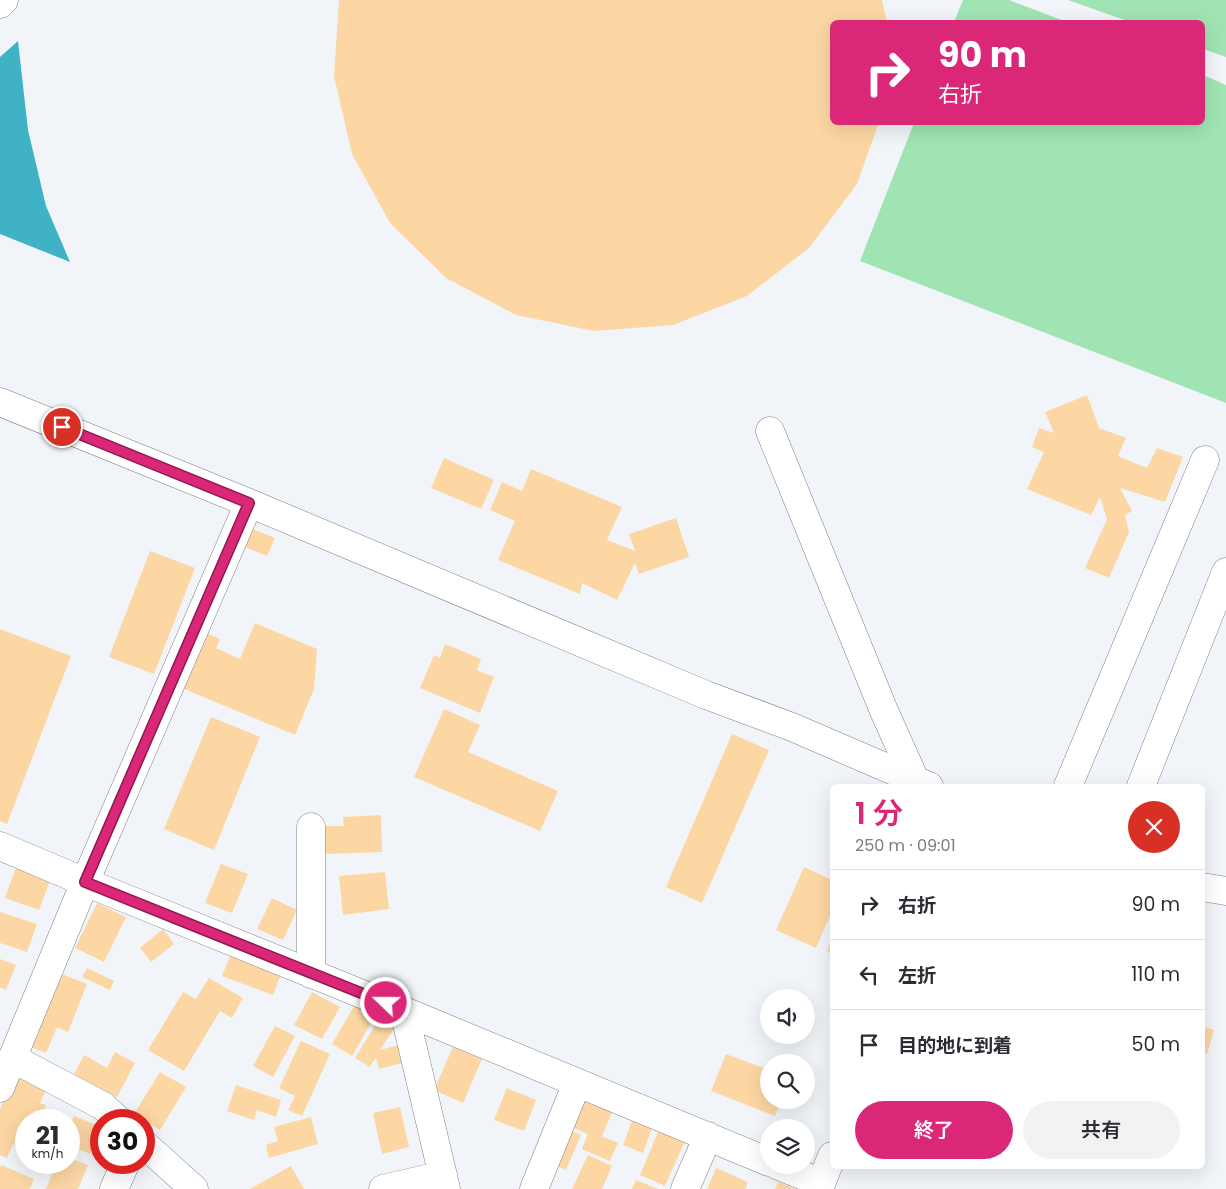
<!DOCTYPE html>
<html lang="ja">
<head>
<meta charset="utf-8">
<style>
	:root { --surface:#fff; --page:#f2f2f3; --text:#2b2b33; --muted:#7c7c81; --line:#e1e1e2; --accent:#db2777 }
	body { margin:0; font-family:Poppins,"Noto Sans JP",sans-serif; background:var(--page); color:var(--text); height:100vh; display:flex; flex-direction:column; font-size:19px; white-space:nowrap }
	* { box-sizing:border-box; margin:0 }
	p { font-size:16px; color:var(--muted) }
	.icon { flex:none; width:28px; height:28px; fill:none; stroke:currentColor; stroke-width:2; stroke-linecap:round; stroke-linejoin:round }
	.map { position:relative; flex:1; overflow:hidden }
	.side { position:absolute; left:830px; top:784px; width:375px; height:385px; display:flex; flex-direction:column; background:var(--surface); border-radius:8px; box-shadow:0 5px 20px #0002 }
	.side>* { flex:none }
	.hud { position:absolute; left:830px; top:20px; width:375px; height:105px; border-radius:8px; box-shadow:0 5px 20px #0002; background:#db2777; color:#fff; overflow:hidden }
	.fabs { position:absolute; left:760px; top:989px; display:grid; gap:10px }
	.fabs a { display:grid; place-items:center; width:55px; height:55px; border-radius:50%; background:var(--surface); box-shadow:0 5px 20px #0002; font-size:25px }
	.speed { position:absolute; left:15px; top:1109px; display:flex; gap:10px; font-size:25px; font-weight:700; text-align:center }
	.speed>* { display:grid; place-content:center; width:65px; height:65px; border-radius:50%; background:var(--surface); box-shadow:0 5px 20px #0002; line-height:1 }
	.speed small { font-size:12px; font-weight:400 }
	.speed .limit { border:8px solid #d22; background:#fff; color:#111 }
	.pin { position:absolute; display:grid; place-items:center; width:42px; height:42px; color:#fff; margin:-21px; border:2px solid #fff; border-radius:50%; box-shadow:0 1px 5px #0007 }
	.me { position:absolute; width:55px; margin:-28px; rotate:292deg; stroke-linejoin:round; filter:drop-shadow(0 0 4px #0008) }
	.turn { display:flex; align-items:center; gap:18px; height:105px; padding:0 25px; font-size:22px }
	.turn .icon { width:65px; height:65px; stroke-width:2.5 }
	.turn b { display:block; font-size:35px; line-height:42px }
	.round { display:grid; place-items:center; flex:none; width:52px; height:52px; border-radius:26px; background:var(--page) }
	.headline { display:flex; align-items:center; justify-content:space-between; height:85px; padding:0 25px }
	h1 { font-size:30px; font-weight:600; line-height:38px; color:var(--accent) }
	.cta { display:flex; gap:10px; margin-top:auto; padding:10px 25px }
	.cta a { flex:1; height:58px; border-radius:30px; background:var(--accent); color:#fff; font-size:20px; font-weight:600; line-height:58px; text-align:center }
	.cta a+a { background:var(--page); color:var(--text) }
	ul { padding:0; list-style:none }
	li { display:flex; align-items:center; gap:15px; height:70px; padding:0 25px; border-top:1px solid var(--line) }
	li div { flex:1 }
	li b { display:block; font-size:19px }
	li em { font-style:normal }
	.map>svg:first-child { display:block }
</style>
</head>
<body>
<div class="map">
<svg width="1226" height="1189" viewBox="0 0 1226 1189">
	<rect width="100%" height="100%" fill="#f1f5f9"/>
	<path fill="#a0e4b3" d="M 963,0 L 1009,0 L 1067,22 L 954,22 Z
		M 1068,0 L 1226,0 L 1226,57 L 1203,49 L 1202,22 L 1130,22 Z
		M 1203,75 L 1226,85 L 1226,403 L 860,261 L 914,123 L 1202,122 Z"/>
	<path fill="#3fb2c5" d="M 18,41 L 28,130 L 46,206 L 70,262 L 0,234 L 0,57 Z"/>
	<path fill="#fcd7a4" d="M 339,0 L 882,0 L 887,22 L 832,22 L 832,122 L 879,122 L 857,184 L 809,248 L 747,296 L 673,325 L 594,331 L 516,315 L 446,278 L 390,223 L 352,154 L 334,76 Z
		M 1087,395 L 1099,428 L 1126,438 L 1118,456 L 1147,468 L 1157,448 L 1183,457 L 1165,502 L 1120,488 L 1132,511 L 1125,515 L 1129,532 L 1109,578 L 1085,568 L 1107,519 L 1100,497 L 1091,515 L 1027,489 L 1044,452 L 1032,447 L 1039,428 L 1054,433 L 1045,412 Z
		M 444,458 L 494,480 L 481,509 L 431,488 Z
		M 531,469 L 622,507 L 607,540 L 635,551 L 629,534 L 676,518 L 689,557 L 639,574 L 635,563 L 617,600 L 582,583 L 580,594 L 498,560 L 515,521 L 490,510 L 502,482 L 522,491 Z
		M 250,528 L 275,538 L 267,556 L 242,546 Z
		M 150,551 L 195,568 L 154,674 L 109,657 Z
		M 255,623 L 317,649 L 314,689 L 295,735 L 177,686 L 200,630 L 220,639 L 216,648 L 240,659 Z
		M 0,629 L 71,656 L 7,824 L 0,821 Z
		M 445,644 L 481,659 L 477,670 L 494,677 L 480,713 L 420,688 L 434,655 L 440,658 Z
		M 444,709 L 480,725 L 468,752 L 558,791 L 540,831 L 414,777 Z
		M 211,717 L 260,737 L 214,850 L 164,829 Z
		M 732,734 L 769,750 L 702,903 L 666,887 Z
		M 381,815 L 382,852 L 325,854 L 324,826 L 344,826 L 343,817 Z
		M 221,864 L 248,874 L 232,913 L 205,903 Z
		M 17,865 L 51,878 L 39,910 L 5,898 Z
		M 804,867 L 832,880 L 832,911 L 816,948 L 776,930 Z
		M 385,872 L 389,909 L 343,915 L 339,876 Z
		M 272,898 L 297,910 L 283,940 L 257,929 Z
		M 97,903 L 126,917 L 104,962 L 75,948 Z
		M 0,912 L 37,924 L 27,952 L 0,943 Z
		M 163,929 L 174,944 L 151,962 L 140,948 Z
		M 832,939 L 832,954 L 827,951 Z
		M 231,954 L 281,974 L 273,995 L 222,976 Z
		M 0,959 L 16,965 L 6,990 L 0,987 Z
		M 87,968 L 114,981 L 110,990 L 82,977 Z
		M 54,971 L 87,984 L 68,1032 L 57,1027 L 46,1053 L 25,1045 Z
		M 209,978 L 243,998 L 232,1018 L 220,1011 L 184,1071 L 148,1050 L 183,992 L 196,999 Z
		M 312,992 L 340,1007 L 322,1039 L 294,1025 Z
		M 357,1001 L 377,1013 L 352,1056 L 332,1044 Z
		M 380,1018 L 395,1027 L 380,1050 L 402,1044 L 407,1062 L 379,1069 L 376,1057 L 370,1067 L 355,1058 Z
		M 275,1026 L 295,1036 L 273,1077 L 253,1066 Z
		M 1202,1026 L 1214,1030 L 1207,1054 L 1202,1052 Z
		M 301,1041 L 330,1054 L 302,1116 L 288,1110 L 295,1096 L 279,1088 Z
		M 453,1047 L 482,1059 L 463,1103 L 434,1090 Z
		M 115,1052 L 135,1063 L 117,1097 L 74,1074 L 84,1055 L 107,1068 Z
		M 726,1054 L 769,1070 L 769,1100 L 781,1100 L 775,1116 L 711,1091 Z
		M 160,1072 L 186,1087 L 160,1130 L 134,1114 Z
		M 15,1074 L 47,1088 L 40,1103 L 46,1105 L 40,1120 L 26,1120 L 26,1149 L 13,1144 L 7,1158 L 0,1155 L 0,1109 Z
		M 236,1085 L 281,1100 L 276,1117 L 257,1110 L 254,1120 L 227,1111 Z
		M 507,1088 L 536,1100 L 524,1131 L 494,1120 Z
		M 582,1089 L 616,1103 L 602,1136 L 618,1143 L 610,1161 L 582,1149 L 588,1134 L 567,1125 Z
		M 400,1107 L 409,1147 L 382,1154 L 373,1113 Z
		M 635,1112 L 655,1120 L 643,1153 L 623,1145 Z
		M 74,1116 L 101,1127 L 90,1154 L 69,1145 L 69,1129 Z
		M 311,1117 L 318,1144 L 269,1158 L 266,1145 L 278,1141 L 274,1127 Z
		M 565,1128 L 581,1135 L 566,1170 L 550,1163 Z
		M 659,1130 L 685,1141 L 665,1186 L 640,1175 Z
		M 588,1155 L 612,1166 L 602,1189 L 572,1189 Z
		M 69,1158 L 88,1165 L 78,1189 L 46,1189 L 57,1162 L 69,1162 Z
		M 1,1165 L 34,1179 L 30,1189 L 0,1189 L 0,1168 Z
		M 291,1166 L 304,1189 L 250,1189 Z
		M 716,1168 L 748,1182 L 745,1189 L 707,1189 Z
		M 636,1180 L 658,1189 L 632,1189 Z
		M 778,1182 L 795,1189 L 775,1189 Z"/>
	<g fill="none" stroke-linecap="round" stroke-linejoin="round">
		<g stroke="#7c8083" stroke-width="29">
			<path id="minor" d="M 0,4 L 4,0
				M 0,402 L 249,503 L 706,695 L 792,727 L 929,786
				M 770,431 L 884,711 L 915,780
				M 1068,786 L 1205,460
				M 1141,786 L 1226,572
				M 311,827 L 311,974
				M 0,846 L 85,882 L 404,1011 L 769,1162
				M 1202,887 L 1226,891
				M 404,1011 L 446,1189
				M 12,1058 L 103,1106 L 118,1120
				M 0,1088 L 85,882 L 249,503
				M 144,1144 L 194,1189
				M 777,1165 L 821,1183
				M 114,1189 L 126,1162
				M 383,1189 L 443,1175
				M 534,1189 L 577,1083
				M 685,1189 L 708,1136
				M 819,1189 L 832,1156"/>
		</g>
		<use href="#minor" stroke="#fff" stroke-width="28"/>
	</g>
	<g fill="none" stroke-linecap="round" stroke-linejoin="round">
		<g stroke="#8e194d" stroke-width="12">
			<path id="route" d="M 62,427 L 249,503 L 85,882 L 386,1003"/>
		</g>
		<use href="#route" stroke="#db2777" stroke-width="9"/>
	</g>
</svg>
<div class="fabs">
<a><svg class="icon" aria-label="sound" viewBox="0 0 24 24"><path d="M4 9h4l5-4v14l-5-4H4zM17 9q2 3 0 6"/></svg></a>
<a><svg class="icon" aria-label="search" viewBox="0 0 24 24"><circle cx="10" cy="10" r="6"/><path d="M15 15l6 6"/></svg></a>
<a><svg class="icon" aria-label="layers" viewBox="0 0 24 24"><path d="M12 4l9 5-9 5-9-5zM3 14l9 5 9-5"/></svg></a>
</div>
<div class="speed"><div>21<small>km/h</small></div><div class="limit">30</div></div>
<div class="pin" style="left:62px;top:427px;background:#d93025"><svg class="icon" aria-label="arrive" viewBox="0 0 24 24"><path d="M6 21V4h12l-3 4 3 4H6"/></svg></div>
<svg class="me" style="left:386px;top:1003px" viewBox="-20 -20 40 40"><circle r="17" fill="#db2777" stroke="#fff" stroke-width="3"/><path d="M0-11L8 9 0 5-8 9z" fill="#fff"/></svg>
<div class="hud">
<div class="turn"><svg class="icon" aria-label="right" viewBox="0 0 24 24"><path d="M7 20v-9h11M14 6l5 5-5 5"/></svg><div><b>90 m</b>右折</div></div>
</div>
<section class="side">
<div class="headline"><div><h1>1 分</h1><p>250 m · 09:01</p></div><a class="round" style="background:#d93025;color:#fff"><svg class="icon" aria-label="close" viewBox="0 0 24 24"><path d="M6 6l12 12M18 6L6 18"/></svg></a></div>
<ul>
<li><svg class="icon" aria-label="right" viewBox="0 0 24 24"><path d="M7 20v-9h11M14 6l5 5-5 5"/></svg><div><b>右折</b></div><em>90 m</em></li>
<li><svg class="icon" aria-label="left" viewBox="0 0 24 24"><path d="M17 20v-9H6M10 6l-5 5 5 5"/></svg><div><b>左折</b></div><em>110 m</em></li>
<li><svg class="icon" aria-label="arrive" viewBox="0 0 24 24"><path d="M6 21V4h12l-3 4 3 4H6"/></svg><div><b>目的地に到着</b></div><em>50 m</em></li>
</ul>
<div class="cta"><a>終了</a><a>共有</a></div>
</section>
</div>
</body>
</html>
